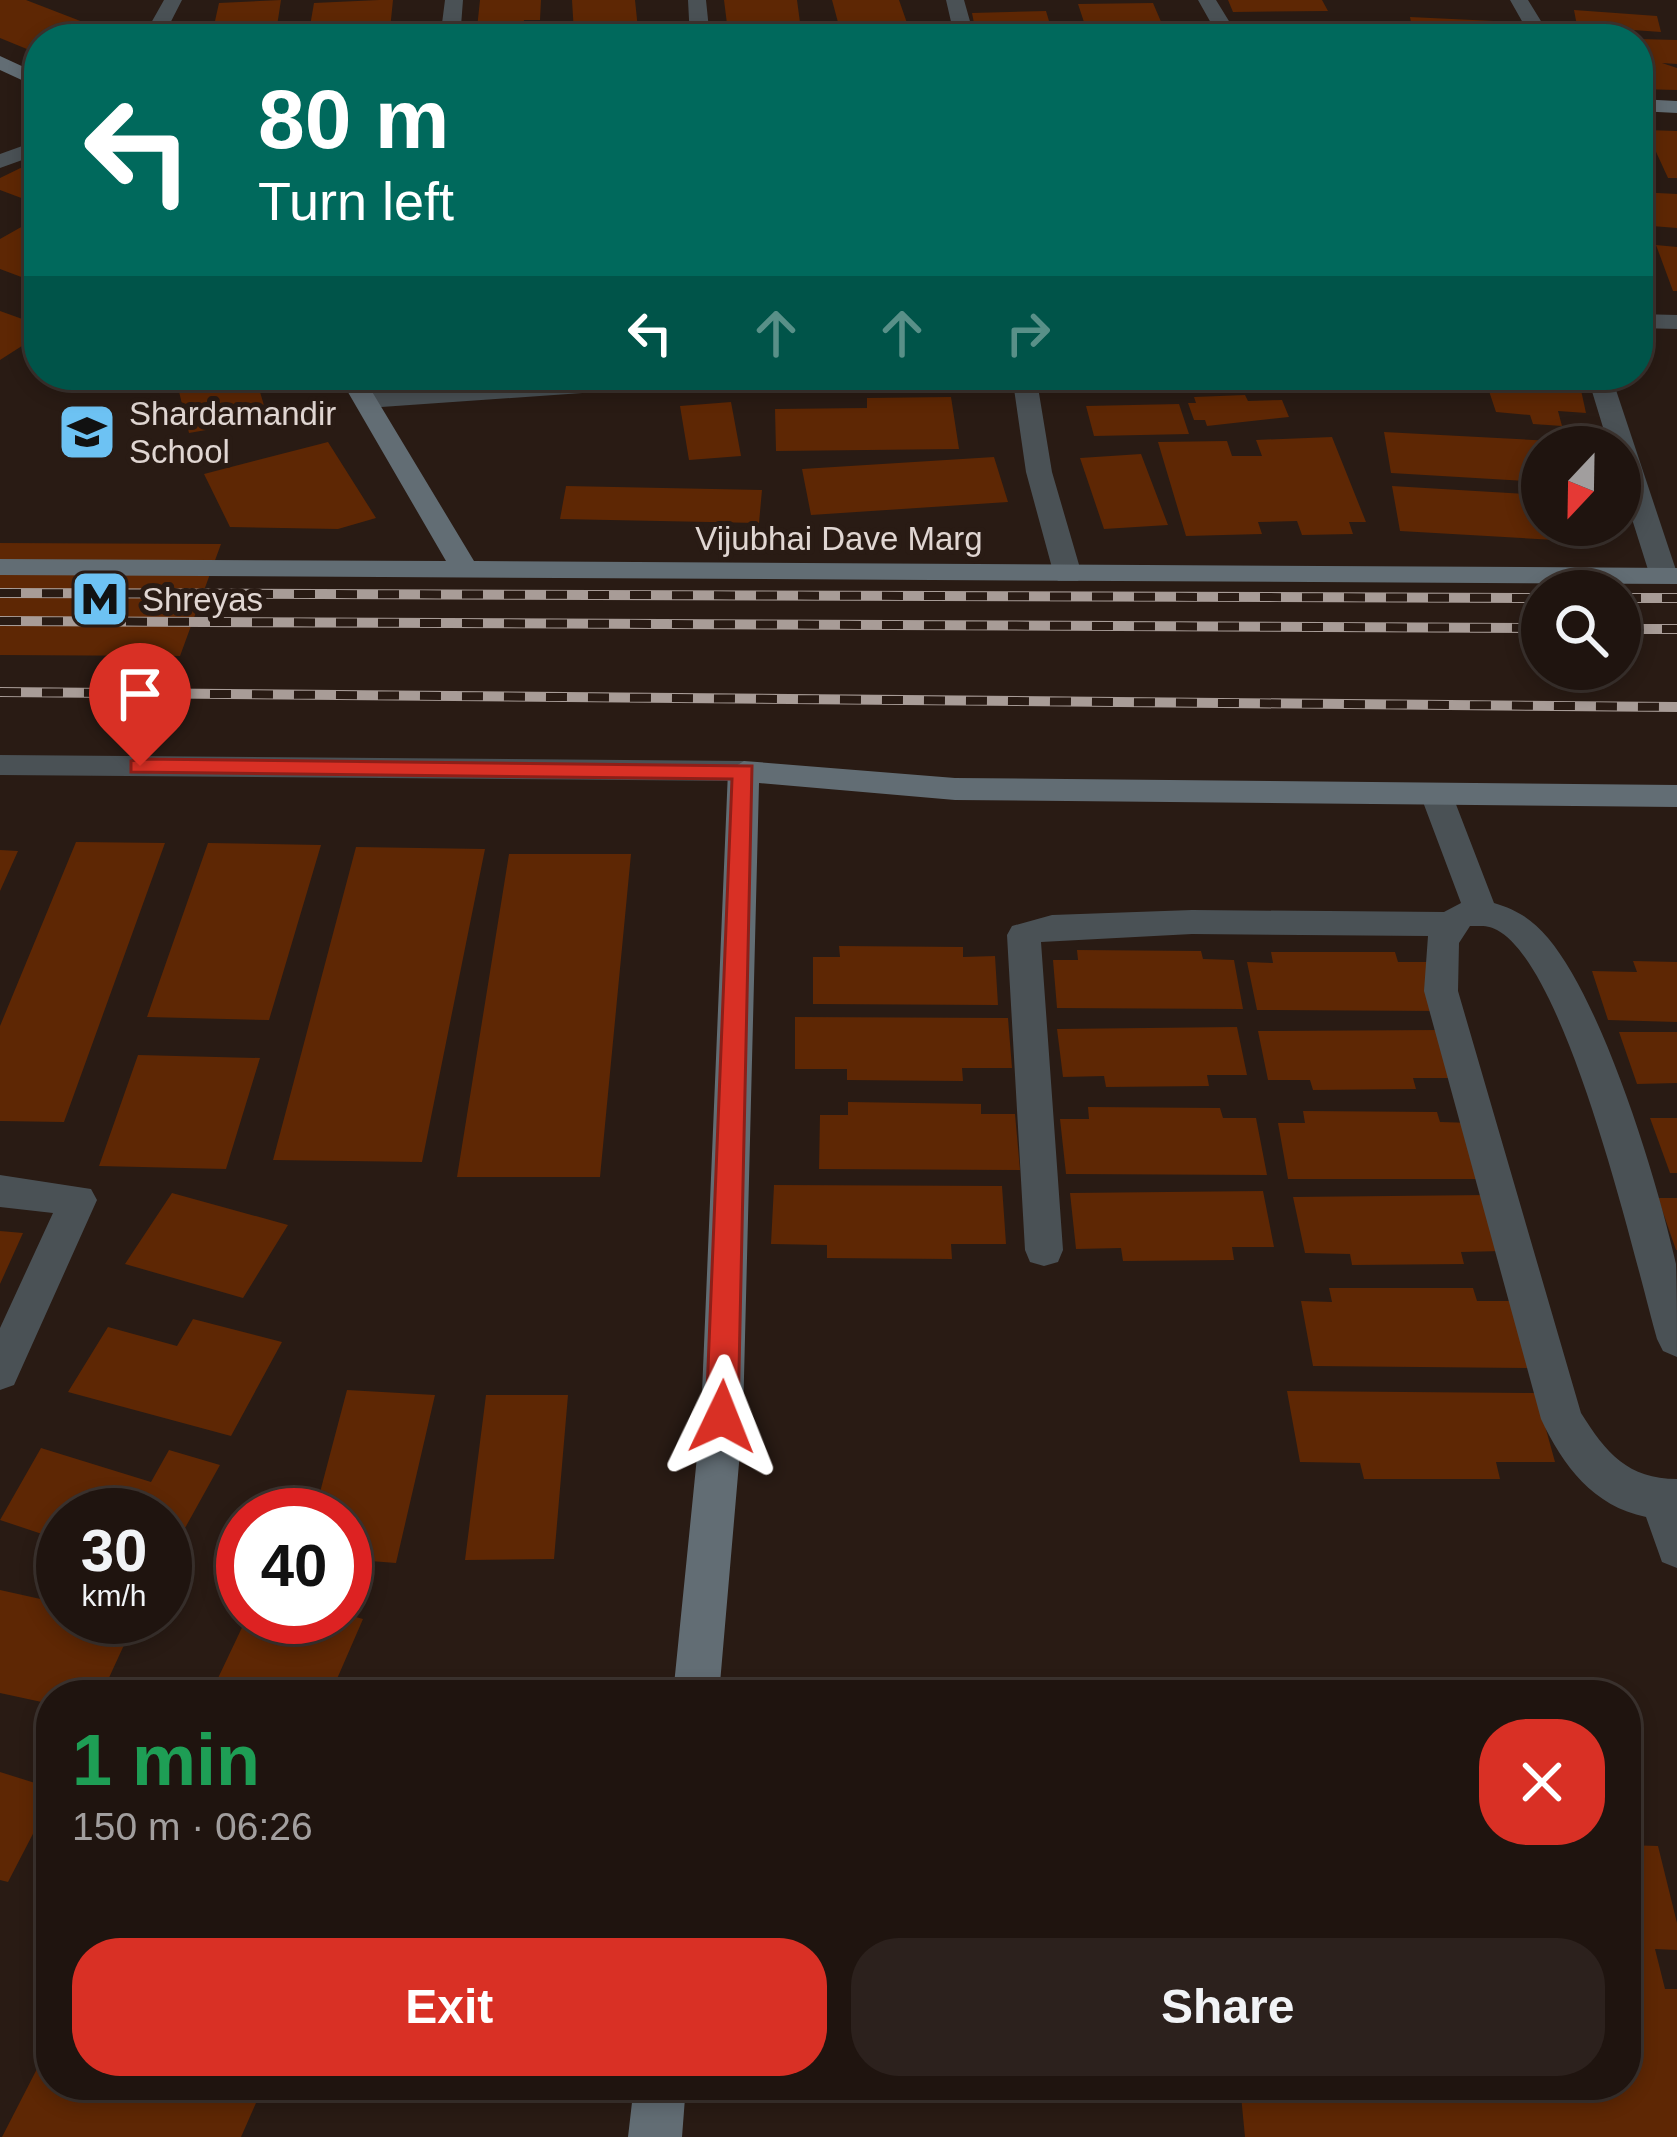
<!DOCTYPE html>
<html lang="en">
<head>
<meta charset="utf-8">
<style>
	:root { --surface:#1f140f; --page:#2c211d; --text:#f1f3f6; --muted:#a19e9e; --line:#3c332f; --accent:#d93025 }
	body { margin:0; font-family:Arial,sans-serif; background:var(--page); color:var(--text); height:100vh; display:flex; flex-direction:column; font-size:45px; white-space:nowrap }
	* { box-sizing:border-box; margin:0 }
	p { font-size:39px; color:var(--muted) }
	.icon { flex:none; width:66px; height:66px; fill:none; stroke:currentColor; stroke-width:2; stroke-linecap:round; stroke-linejoin:round }
	.map { position:relative; flex:1; overflow:hidden }
	.details { position:absolute; left:36px; top:1680px; width:1605px; height:420px; display:flex; flex-direction:column; background:var(--surface); border-radius:48px; box-shadow:0 6px 18px #0003,0 0 0 3px var(--line) }
	.details>* { flex:none }
	.top-card { position:absolute; left:24px; top:24px; width:1629px; height:366px; border-radius:48px; box-shadow:0 6px 18px #0003,0 0 0 3px var(--line); background:#00695c; color:#fff; overflow:hidden }
	.needle { width:78px; rotate:202deg }
	.buttons { position:absolute; left:1521px; top:426px; display:grid; gap:24px }
	.buttons a { display:grid; place-items:center; width:120px; height:120px; border-radius:50%; background:var(--surface); box-shadow:0 6px 18px #0003,0 0 0 3px var(--line); font-size:60px }
	.speed { position:absolute; left:36px; top:1488px; display:flex; gap:24px; font-size:60px; font-weight:700; text-align:center }
	.speed>* { display:grid; place-content:center; width:156px; height:156px; border-radius:50%; background:var(--surface); box-shadow:0 6px 18px #0003,0 0 0 3px var(--line); line-height:1 }
	.speed small { font-size:30px; font-weight:400 }
	.speed .limit { border:18px solid #d22; background:#fff; color:#111 }
	.pin { position:absolute; display:grid; place-items:center; width:102px; height:102px; color:#fff; margin:-123px -51px; border-radius:50% 50% 50% 0; rotate:-45deg; box-shadow:0 0 12px #0007 }
	.pin .icon { rotate:45deg }
	.me { position:absolute; width:132px; margin:-66px; rotate:2deg; stroke-linejoin:round; filter:drop-shadow(0 0 9px #0008) }
	.turn { display:flex; align-items:center; gap:42px; height:252px; padding:0 36px; font-size:54px }
	.turn .icon { width:156px; height:156px; stroke-width:2.5 }
	.turn b { display:block; font-size:84px; line-height:102px }
	.lanes { display:flex; align-items:center; height:114px; padding:0 36px; background:#0003; justify-content:center; gap:60px; direction:ltr }
	.lanes .off { opacity:.35 }
	.round { display:grid; place-items:center; flex:none; width:126px; height:126px; border-radius:48px; background:var(--page) }
	.headline { display:flex; align-items:center; justify-content:space-between; height:204px; padding:0 36px }
	h1 { font-size:72px; font-weight:600; line-height:90px; color:#1e9e55 }
	.action { display:flex; gap:24px; margin-top:auto; padding:24px 36px }
	.action a { flex:1; height:138px; border-radius:48px; background:var(--accent); color:#fff; font-size:48px; font-weight:600; line-height:138px; text-align:center }
	.action a+a { background:var(--page); color:var(--text) }
	.map>svg:first-child { display:block }
</style>
</head>
<body>
<div class="map">
<svg width="1677" height="2137" viewBox="0 0 1677 2137">
	<rect width="100%" height="100%" fill="#291b14"/>
	<path fill="#5e2704" d="M 0,0 L 26,0 L 83,22 L 67,28 L 94,39 L 39,39 L 39,54 L 0,38 Z
		M 281,0 L 275,39 L 211,39 L 219,3 Z
		M 379,0 L 393,0 L 389,39 L 333,39 L 335,25 L 310,26 L 314,3 Z
		M 480,0 L 541,0 L 540,20 L 524,20 L 523,37 L 476,38 Z
		M 572,0 L 635,0 L 638,29 L 574,33 Z
		M 724,0 L 797,0 L 801,30 L 728,32 Z
		M 832,0 L 899,0 L 907,23 L 839,26 Z
		M 1228,0 L 1322,0 L 1328,11 L 1233,12 Z
		M 1153,3 L 1162,24 L 1085,25 L 1078,4 Z
		M 1574,10 L 1657,16 L 1661,32 L 1577,26 Z
		M 1046,11 L 1049,21 L 974,23 L 972,13 Z
		M 1410,17 L 1494,21 L 1499,39 L 1414,38 Z
		M 1326,30 L 1331,39 L 1253,39 L 1249,31 Z
		M 1638,39 L 1677,40 L 1677,64 L 1662,63 L 1677,68 L 1677,90 L 1638,89 Z
		M 1646,130 L 1677,131 L 1677,178 L 1668,178 Z
		M 39,159 L 39,199 L 32,202 L 0,190 L 0,178 Z
		M 1638,192 L 1677,194 L 1677,228 L 1639,225 Z
		M 39,217 L 39,270 L 24,278 L 0,269 L 0,239 Z
		M 1656,245 L 1677,247 L 1677,291 L 1673,291 Z
		M 0,311 L 39,325 L 39,335 L 0,360 Z
		M 175,375 L 255,375 L 268,419 L 189,433 Z
		M 1459,375 L 1579,381 L 1586,413 L 1558,411 L 1562,426 L 1533,424 L 1530,415 L 1496,412 L 1488,388 L 1462,387 Z
		M 1245,395 L 1248,401 L 1282,400 L 1289,417 L 1207,426 L 1205,420 L 1194,420 L 1188,403 L 1196,403 L 1194,397 Z
		M 951,397 L 959,449 L 776,451 L 775,409 L 867,408 L 867,398 Z
		M 731,402 L 741,456 L 689,460 L 680,406 Z
		M 1179,404 L 1189,434 L 1094,436 L 1086,406 Z
		M 1384,432 L 1589,443 L 1589,447 L 1542,447 L 1542,482 L 1391,473 Z
		M 1332,437 L 1366,522 L 1349,522 L 1353,534 L 1302,535 L 1297,521 L 1258,522 L 1262,534 L 1186,536 L 1158,442 L 1227,441 L 1232,456 L 1262,456 L 1256,440 Z
		M 328,442 L 376,518 L 338,529 L 230,527 L 204,474 Z
		M 1141,454 L 1168,525 L 1104,529 L 1080,458 Z
		M 994,457 L 1008,502 L 811,515 L 802,469 Z
		M 566,486 L 762,490 L 759,523 L 560,519 Z
		M 1392,486 L 1542,495 L 1542,525 L 1603,525 L 1608,543 L 1400,531 Z
		M 0,543 L 221,544 L 180,656 L 0,655 Z
		M 76,842 L 165,843 L 64,1122 L 0,1121 L 0,1026 Z
		M 208,843 L 321,845 L 269,1020 L 147,1017 Z
		M 356,847 L 485,849 L 422,1162 L 273,1160 Z
		M 0,850 L 18,851 L 0,891 Z
		M 509,854 L 631,854 L 600,1177 L 457,1177 Z
		M 839,946 L 963,947 L 963,957 L 995,956 L 998,1005 L 813,1004 L 813,957 L 840,957 Z
		M 1077,950 L 1201,951 L 1203,959 L 1234,960 L 1243,1009 L 1057,1008 L 1053,960 L 1078,960 Z
		M 1271,952 L 1395,952 L 1398,962 L 1430,962 L 1443,1011 L 1257,1010 L 1247,962 L 1273,963 Z
		M 1633,961 L 1677,962 L 1677,1022 L 1608,1020 L 1592,971 L 1637,972 Z
		M 795,1017 L 1008,1018 L 1012,1068 L 962,1068 L 963,1081 L 847,1080 L 847,1069 L 795,1069 Z
		M 1237,1027 L 1247,1075 L 1207,1075 L 1209,1086 L 1106,1087 L 1104,1076 L 1063,1077 L 1057,1029 Z
		M 1438,1030 L 1453,1078 L 1413,1078 L 1416,1089 L 1313,1090 L 1310,1080 L 1268,1080 L 1258,1031 Z
		M 1619,1032 L 1677,1032 L 1677,1083 L 1637,1084 Z
		M 138,1055 L 260,1058 L 226,1169 L 99,1166 Z
		M 848,1102 L 981,1104 L 981,1114 L 1015,1114 L 1020,1170 L 819,1169 L 820,1115 L 848,1115 Z
		M 1088,1107 L 1220,1108 L 1223,1118 L 1256,1118 L 1267,1175 L 1066,1174 L 1060,1119 L 1089,1119 Z
		M 1303,1111 L 1437,1112 L 1440,1122 L 1474,1123 L 1489,1179 L 1288,1179 L 1278,1123 L 1305,1123 Z
		M 1650,1118 L 1677,1118 L 1677,1173 L 1670,1173 Z
		M 774,1185 L 1002,1186 L 1006,1244 L 951,1244 L 952,1259 L 827,1258 L 827,1245 L 771,1244 Z
		M 1263,1191 L 1274,1247 L 1232,1247 L 1234,1260 L 1123,1261 L 1121,1248 L 1076,1249 L 1070,1193 Z
		M 172,1193 L 288,1225 L 243,1298 L 125,1264 Z
		M 1487,1195 L 1503,1251 L 1461,1252 L 1464,1264 L 1352,1265 L 1350,1254 L 1305,1253 L 1293,1197 Z
		M 1658,1198 L 1677,1198 L 1677,1250 L 1676,1250 Z
		M 0,1231 L 23,1233 L 0,1284 Z
		M 1329,1288 L 1473,1288 L 1477,1301 L 1513,1301 L 1531,1368 L 1313,1366 L 1301,1301 L 1332,1302 Z
		M 193,1319 L 282,1342 L 231,1436 L 68,1392 L 108,1327 L 177,1346 Z
		M 347,1390 L 435,1395 L 396,1563 L 345,1559 L 345,1515 L 314,1515 Z
		M 1287,1391 L 1536,1393 L 1555,1462 L 1496,1462 L 1500,1479 L 1364,1479 L 1360,1463 L 1300,1462 Z
		M 486,1395 L 568,1395 L 554,1559 L 465,1560 Z
		M 41,1448 L 151,1482 L 169,1450 L 220,1465 L 165,1564 L 165,1515 L 63,1515 L 63,1541 L 0,1520 Z
		M 0,1590 L 63,1604 L 63,1617 L 136,1619 L 101,1695 L 51,1695 L 51,1704 L 0,1693 Z
		M 345,1614 L 363,1619 L 330,1695 L 210,1695 L 247,1617 Z
		M 0,1772 L 51,1788 L 51,1799 L 8,1882 L 0,1880 Z
		M 1626,1845 L 1658,1846 L 1677,1923 L 1677,1950 L 1655,1949 L 1665,1989 L 1677,1989 L 1677,2137 L 1245,2137 L 1240,2085 L 1626,2085 Z
		M 39,2065 L 51,2070 L 51,2085 L 264,2085 L 241,2137 L 2,2137 Z"/>
	<g fill="none" stroke-linecap="round" stroke-linejoin="round">
		<path fill="#4a5155" fill-rule="evenodd" d="M 164,0 L 182,0 L 162,39 L 142,39 Z
			M 445,0 L 463,0 L 460,39 L 440,39 Z
			M 688,0 L 706,0 L 710,39 L 690,39 Z
			M 946,0 L 964,0 L 975,39 L 955,39 Z
			M 1198,0 L 1216,0 L 1240,39 L 1220,39 Z
			M 1510,0 L 1528,0 L 1552,39 L 1532,39 Z
			M 39,140 L 39,154 L 0,168 L 0,154 Z
			M 1638,314 L 1677,315 L 1677,329 L 1638,328 Z
			M 629,375 L 942,375 L 930,382 L 710,384 L 367,408 L 354,400 L 367,392 Z
			M 1012,375 L 1036,375 L 1052,472 L 1082,575 L 1078,581 L 1058,581 L 1054,575 L 1026,472 Z
			M 1587,375 L 1611,375 L 1677,573 L 1674,582 L 1654,582 L 1650,576 L 1620,481 L 1620,447 L 1609,447 Z
			M 0,755 L 744,761 L 760,771 L 744,781 L 0,775 Z
			M 1436,783 L 1452,794 L 1494,903 C 1517,910 1532,919 1548,938 C 1603,1003 1657,1179 1676,1264 C 1677,1293 1677,1327 1677,1357 L 1663,1351 L 1657,1339 C 1634,1257 1568,968 1497,930 C 1489,925 1480,926 1470,926 L 1459,943 L 1458,991 L 1581,1413 C 1606,1453 1628,1479 1677,1479 L 1677,1568 L 1662,1562 L 1646,1517 C 1593,1506 1563,1466 1541,1419 L 1424,991 L 1428,936 L 1192,934 L 1041,942 L 1063,1250 L 1058,1262 L 1044,1266 L 1030,1262 L 1025,1250 L 1007,935 L 1012,926 L 1052,915 L 1192,910 L 1444,912 L 1461,903 L 1420,794 Z
			M 0,1175 L 91,1189 L 97,1200 L 14,1385 L 0,1390 L 0,1328 L 53,1213 L 0,1207 Z"/>
		<path fill="#626d74" fill-rule="evenodd" d="M 0,56 L 39,74 L 39,88 L 0,70 Z
			M 1638,99 L 1677,101 L 1677,113 L 1638,111 Z
			M 338,375 L 362,375 L 474,561 L 1677,568 L 1677,584 L 0,575 L 0,559 L 446,561 Z
			M 744,761 L 955,778 L 1677,785 L 1677,807 L 955,800 L 759,783 L 743,1417 L 719,1695 L 673,1695 L 701,1417 L 728,771 Z
			M 634,2085 L 686,2085 L 682,2137 L 628,2137 Z"/>
		<g stroke="#a89c97" stroke-width="10">
			<path id="rail" d="M 0,593 L 1542,598
				M 1620,598 L 1677,598
				M 0,621 L 1542,628
				M 1620,629 L 1677,629
				M 0,692 L 1677,707"/>
		</g>
		<use href="#rail" stroke="#291b14" stroke-width="8" stroke-dasharray="21" stroke-linecap="butt"/>
	</g>
	<path fill="#d93025" stroke="#8d1f18" stroke-width="3" d="M 140,759 L 752,766 L 738,1417 L 733,1427 L 722,1431 L 711,1427 L 706,1417 L 732,779 L 131,772 L 131,761 Z"/>
	<defs>
		<g id="school-square" transform="scale(3)"><rect x="-9" y="-9" width="18" height="18" rx="4" fill="#6dc2f3" stroke="#291b14"/><path d="M0-5L7-2L0 1L-7-2ZM-4 1L0 2.5L4 1V4Q0 6-4 4Z" fill="#111"/></g>
		<g id="metro-square" transform="scale(3)"><rect x="-9" y="-9" width="18" height="18" rx="4" fill="#6dc2f3" stroke="#291b14"/><path d="M-5.5 5V-5H-3L0 0L3-5H5.5V5H3V-.5L0 4L-3-.5V5Z" fill="#111"/></g>
	</defs>
	<g fill-rule="evenodd">
		<use href="#school-square" x="87" y="432"/>
		<use href="#metro-square" x="100" y="599"/>
	</g>
	<g text-anchor="middle" stroke-width="10" stroke-linejoin="round" paint-order="stroke">
		<g font-size="33" fill="#e0d6d2" stroke="#291b14" text-anchor="start">
			<text x="129" y="425">Shardamandir<tspan x="129" dy="38">School</tspan></text>
			<text x="142" y="611">Shreyas</text>
		</g>
		<g font-size="33" fill="#e0d6d2" stroke="#291b14">
			<text x="839" y="550">Vijubhai Dave Marg</text>
		</g>
	</g>
</svg>
<div class="buttons">
<a><svg class="needle" viewBox="-14 -14 28 28"><path d="M0-13l5 13h-10z" fill="#e53935"/><path d="M0 13l5-13h-10z" fill="#a19e9e"/></svg></a>
<a><svg class="icon" aria-label="search" viewBox="0 0 24 24"><circle cx="10" cy="10" r="6"/><path d="M15 15l6 6"/></svg></a>
</div>
<div class="speed"><div>30<small>km/h</small></div><div class="limit">40</div></div>
<div class="pin" style="left:140px;top:766px;background:#d93025"><svg class="icon" aria-label="arrive" viewBox="0 0 24 24"><path d="M6 21V4h12l-3 4 3 4H6"/></svg></div>
<svg class="me" style="left:722px;top:1417px" viewBox="-20 -20 40 40"><path d="M0-17L14 15 0 8-14 15z" fill="#d93025" stroke="#fff" stroke-width="4"/></svg>
<div class="top-card">
<div class="turn"><svg class="icon" aria-label="left" viewBox="0 0 24 24"><path d="M17 20v-9H6M10 6l-5 5 5 5"/></svg><div><b>80 m</b>Turn left</div></div>
<div class="lanes"><svg class="icon" aria-label="left" viewBox="0 0 24 24"><path d="M17 20v-9H6M10 6l-5 5 5 5"/></svg><svg class="icon off" aria-label="ahead" viewBox="0 0 24 24"><path d="M12 20V5M6 11l6-6 6 6"/></svg><svg class="icon off" aria-label="ahead" viewBox="0 0 24 24"><path d="M12 20V5M6 11l6-6 6 6"/></svg><svg class="icon off" aria-label="right" viewBox="0 0 24 24"><path d="M7 20v-9h11M14 6l5 5-5 5"/></svg></div>
</div>
<section class="details">
<div class="headline"><div><h1>1 min</h1><p>150 m · 06:26</p></div><a class="round" style="background:#d93025;color:#fff"><svg class="icon" aria-label="close" viewBox="0 0 24 24"><path d="M6 6l12 12M18 6L6 18"/></svg></a></div>
<div class="action"><a>Exit</a><a>Share</a></div>
</section>
</div>
</body>
</html>
